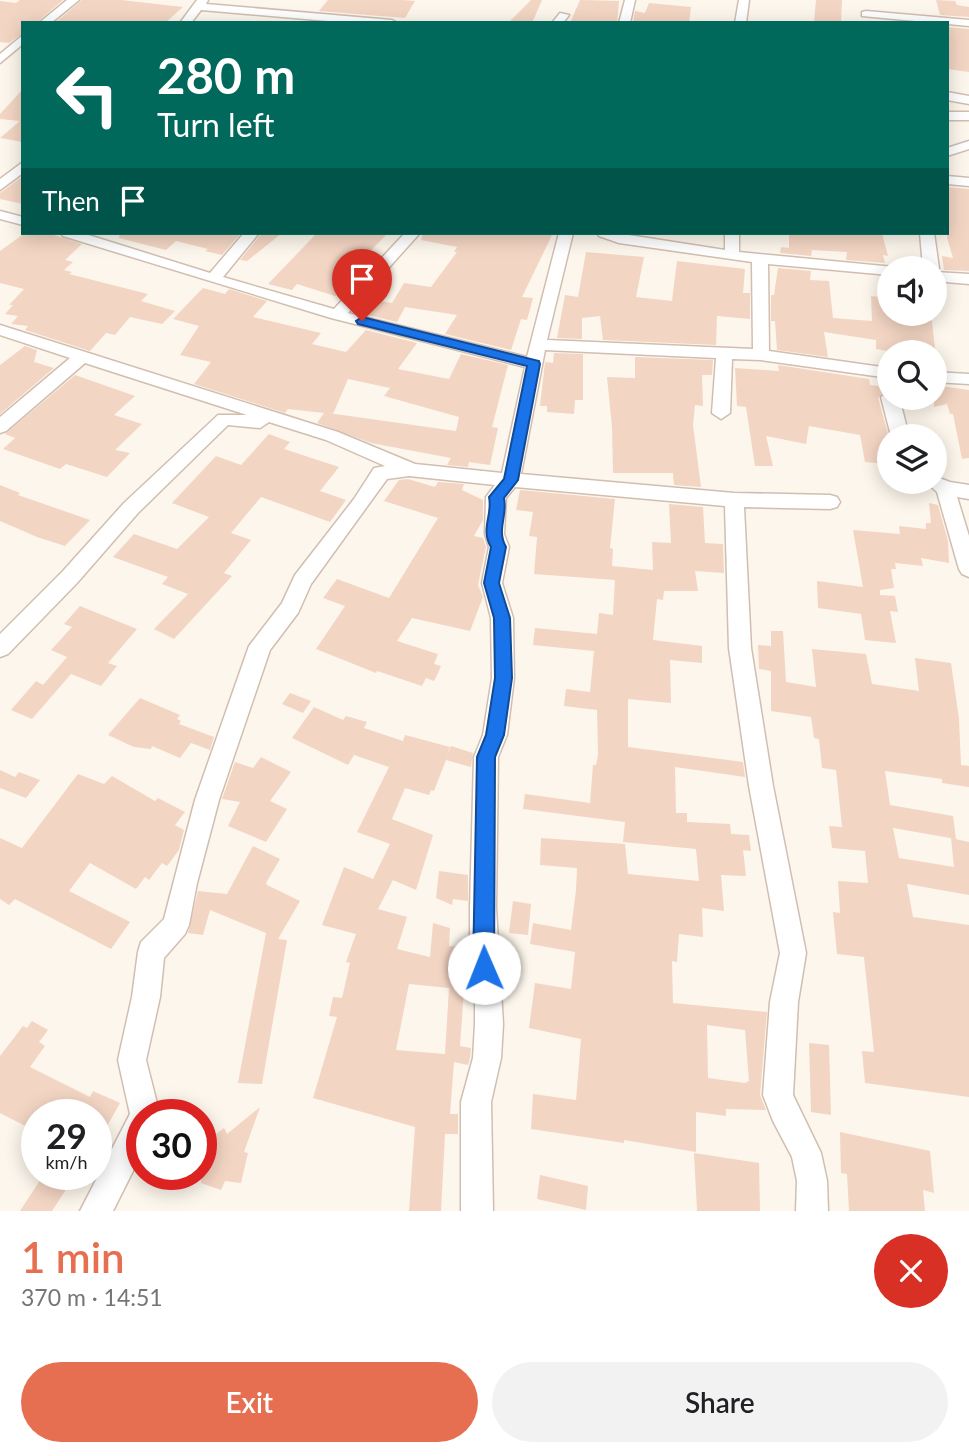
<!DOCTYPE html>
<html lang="en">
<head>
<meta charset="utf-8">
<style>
	:root { --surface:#fff; --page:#f2f2f2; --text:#202124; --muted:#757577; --accent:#e76f51 }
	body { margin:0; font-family:Lato,sans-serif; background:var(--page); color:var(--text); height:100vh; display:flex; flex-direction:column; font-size:26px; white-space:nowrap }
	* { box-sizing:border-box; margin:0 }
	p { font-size:23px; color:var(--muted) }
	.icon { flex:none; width:38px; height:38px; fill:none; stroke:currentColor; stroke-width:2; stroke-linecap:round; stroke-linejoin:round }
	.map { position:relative; height:1211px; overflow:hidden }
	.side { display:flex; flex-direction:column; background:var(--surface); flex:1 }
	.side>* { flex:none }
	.guide { position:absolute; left:21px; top:21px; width:928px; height:214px; border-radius:0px; box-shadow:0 4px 18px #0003; background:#00695c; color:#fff; overflow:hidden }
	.fabs { position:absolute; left:877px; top:256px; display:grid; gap:14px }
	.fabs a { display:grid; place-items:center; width:70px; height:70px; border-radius:50%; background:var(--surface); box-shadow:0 4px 18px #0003; font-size:35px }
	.speed { position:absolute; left:21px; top:1099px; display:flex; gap:14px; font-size:35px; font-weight:700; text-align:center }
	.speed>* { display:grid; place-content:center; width:91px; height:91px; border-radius:50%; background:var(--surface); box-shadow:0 4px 18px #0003; line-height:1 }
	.speed small { font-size:18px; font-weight:400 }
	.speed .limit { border:10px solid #d22; background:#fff; color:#111 }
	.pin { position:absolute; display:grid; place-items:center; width:60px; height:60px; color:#fff; margin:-72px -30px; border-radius:50% 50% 50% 0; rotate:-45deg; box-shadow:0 0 7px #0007 }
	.pin .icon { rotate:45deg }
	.me { position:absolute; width:77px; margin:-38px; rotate:359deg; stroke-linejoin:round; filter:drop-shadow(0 0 5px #0008) }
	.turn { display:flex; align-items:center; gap:24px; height:147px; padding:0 21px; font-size:32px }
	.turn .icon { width:91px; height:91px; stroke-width:2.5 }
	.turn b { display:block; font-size:49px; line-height:60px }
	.then { display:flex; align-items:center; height:66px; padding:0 21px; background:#0003; gap:14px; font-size:26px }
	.round { display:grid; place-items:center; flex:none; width:74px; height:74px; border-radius:37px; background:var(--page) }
	.head { display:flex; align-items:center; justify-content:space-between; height:119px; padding:0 21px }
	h1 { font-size:42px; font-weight:600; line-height:52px; color:var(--accent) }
	.cta { display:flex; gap:14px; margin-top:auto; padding:14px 21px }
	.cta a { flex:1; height:80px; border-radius:42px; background:var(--accent); color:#fff; font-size:28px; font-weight:600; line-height:80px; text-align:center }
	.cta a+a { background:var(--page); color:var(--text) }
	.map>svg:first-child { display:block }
</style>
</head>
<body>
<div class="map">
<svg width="969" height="1211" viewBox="0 0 969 1211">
	<rect width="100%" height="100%" fill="#fdf6ec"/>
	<path fill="#f3d5c3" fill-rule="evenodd" d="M 20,0 L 63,0 L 36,23 L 23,23 L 23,33 L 9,43 L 0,42 L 0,1 L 16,3 Z
		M 82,0 L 121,0 L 183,7 L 165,23 L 55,23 Z
		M 328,0 L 402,0 L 415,1 L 405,18 L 319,11 Z
		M 531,0 L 542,0 L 532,23 L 508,23 Z
		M 580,0 L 619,1 L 617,23 L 570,23 Z
		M 816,0 L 842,0 L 841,23 L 814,23 Z
		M 936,0 L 955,1 L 957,5 L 969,7 L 969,17 L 940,15 Z
		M 649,3 L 691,7 L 689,23 L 633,23 L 635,11 L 645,13 Z
		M 947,27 L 969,29 L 969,72 L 947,69 Z
		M 23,89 L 23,142 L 0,138 L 20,121 L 0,119 L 0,114 Z
		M 23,176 L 23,204 L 0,199 L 0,193 Z
		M 947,187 L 969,189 L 969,271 L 944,270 L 942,256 L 953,258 L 947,238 Z
		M 25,233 L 54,235 L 82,244 L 65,260 L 73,262 L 64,270 L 72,272 L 69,274 L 148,294 L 141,301 L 175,311 L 162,324 L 130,317 L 115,335 L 106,333 L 90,351 L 25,330 L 28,326 L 11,324 L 18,316 L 5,314 L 13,305 L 9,305 L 24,289 L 0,283 L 0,251 Z
		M 120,233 L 241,233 L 222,255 L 205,251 L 208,249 L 176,241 L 166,250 L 119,238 Z
		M 262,233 L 282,233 L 247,261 L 240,260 Z
		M 317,233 L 388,233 L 340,282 L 347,284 L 335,296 L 297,284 L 292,290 L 268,284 Z
		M 423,233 L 553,233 L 522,297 L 533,298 L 527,320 L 521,319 L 511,350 L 445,334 L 457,315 L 405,307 L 397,322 L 359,313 L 368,299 L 392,303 L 404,283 L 431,287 L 457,252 L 454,252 L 457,247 L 421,240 Z
		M 789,233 L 882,233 L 888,256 L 883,255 L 885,263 L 846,260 L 847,252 L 812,250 L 811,256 L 780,253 L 781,247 L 789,248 Z
		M 586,252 L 644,257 L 636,297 L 672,301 L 677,261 L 745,269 L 743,293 L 750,293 L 750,319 L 717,316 L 716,345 L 603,340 L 600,316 L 582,318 L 582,339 L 557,338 L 565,295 L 578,297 Z
		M 778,268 L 811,271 L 810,280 L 829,281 L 833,318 L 872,321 L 871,296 L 889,298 L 889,313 L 931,313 L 935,348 L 932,347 L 932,352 L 893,352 L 876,349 L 876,340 L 824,332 L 828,357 L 777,350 L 775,321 L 771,321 L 771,295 L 774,295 Z
		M 203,288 L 225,294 L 229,289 L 267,301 L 253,317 L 321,333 L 312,344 L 346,352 L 366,330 L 417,343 L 398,369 L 449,379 L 461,354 L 508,365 L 492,427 L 498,428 L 490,465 L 469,462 L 468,467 L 447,465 L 451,458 L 371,443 L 317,423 L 324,413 L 288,409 L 285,413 L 194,384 L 211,362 L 180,355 L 199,326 L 173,319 ZM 348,379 L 390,388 L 384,396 L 459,417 L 456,431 L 328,413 L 333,414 Z
		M 25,346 L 37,350 L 34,362 L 54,368 L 0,414 L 0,365 Z
		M 554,353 L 583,354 L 583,400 L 575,400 L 574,414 L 547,412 L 547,406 L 540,406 L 545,362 L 553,363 Z
		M 635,357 L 713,360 L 712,375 L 702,375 L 703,406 L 695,405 L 693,425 L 701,487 L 674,485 L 673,473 L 613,473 L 612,427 L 607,377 L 635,378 Z
		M 778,365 L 869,379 L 870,385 L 885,387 L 885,391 L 878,398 L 889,437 L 889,464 L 865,462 L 860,435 L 809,426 L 806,444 L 766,436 L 773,466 L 755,466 L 746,407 L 737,406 L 735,368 L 779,371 Z
		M 75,375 L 135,396 L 114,415 L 142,424 L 115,450 L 130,453 L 107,477 L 66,464 L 60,469 L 3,449 L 15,438 L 5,434 Z
		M 934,385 L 969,390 L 969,458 L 962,459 L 953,414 L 950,414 L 947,404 L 934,407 Z
		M 269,434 L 290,442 L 284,449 L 339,467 L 320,491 L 346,500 L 330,522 L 261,497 L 231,533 L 251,540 L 224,573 L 232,576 L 174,639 L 154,629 L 188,594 L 162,584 L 168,577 L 113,557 L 134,534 L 177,549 L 209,517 L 172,503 L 216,456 L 241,465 Z
		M 408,479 L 435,487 L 438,482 L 464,484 L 462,490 L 483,500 L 483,520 L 474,536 L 483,538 L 486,547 L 478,585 L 483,597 L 470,631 L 412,618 L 397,641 L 438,654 L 434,664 L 441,666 L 438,673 L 434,681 L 426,678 L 422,686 L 377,671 L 376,673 L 316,649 L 345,606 L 323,598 L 337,579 L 389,598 L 438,518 L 384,501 L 399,480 Z
		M 0,485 L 20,493 L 18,495 L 90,520 L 65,546 L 37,537 L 0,521 Z
		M 520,490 L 615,499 L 610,548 L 613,549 L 612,566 L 653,570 L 652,542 L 671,543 L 669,504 L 703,507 L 705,543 L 723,544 L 724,573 L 695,571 L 698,591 L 664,591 L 663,600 L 657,599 L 653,640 L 702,646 L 702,663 L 670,660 L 671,703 L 628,699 L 628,747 L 743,762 L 745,777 L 675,767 L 676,813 L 687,813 L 687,822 L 730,824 L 731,834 L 749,835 L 751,851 L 743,850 L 746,876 L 721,875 L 724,911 L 702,908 L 703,937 L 679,934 L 677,962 L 672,961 L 673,1003 L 767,1012 L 760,1095 L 766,1110 L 726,1109 L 726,1116 L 696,1112 L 696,1152 L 624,1140 L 624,1143 L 531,1129 L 533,1094 L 576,1100 L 581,1039 L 529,1028 L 535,983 L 571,989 L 575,952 L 530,944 L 533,923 L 571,930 L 576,890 L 577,868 L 540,865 L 541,838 L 625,844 L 628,874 L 699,881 L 696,849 L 623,842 L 625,822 L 523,809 L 525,794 L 590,803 L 593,765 L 596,765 L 598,755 L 597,710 L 564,706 L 566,689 L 590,692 L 594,651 L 533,645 L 535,628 L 597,634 L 599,613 L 613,615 L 615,580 L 534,574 L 537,537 L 529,536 L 533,512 L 516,510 ZM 707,1025 L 745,1030 L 749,1081 L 745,1083 L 708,1078 Z
		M 929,503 L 938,505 L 948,541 L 949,563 L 921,558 L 923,566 L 895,563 L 896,569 L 891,569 L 894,588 L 880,590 L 880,595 L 895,596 L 898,612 L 890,611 L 896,643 L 865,640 L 861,614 L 818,608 L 817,581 L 863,587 L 853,530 L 900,534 L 899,526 L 926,529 L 926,523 L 931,523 Z
		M 80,606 L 137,629 L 108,663 L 117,666 L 101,686 L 71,674 L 32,719 L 11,710 L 36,681 L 43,685 L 67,657 L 51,650 L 72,627 L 64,624 Z
		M 771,631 L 783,631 L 786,682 L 816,687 L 812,649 L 866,654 L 872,684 L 919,691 L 915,658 L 951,663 L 959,719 L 961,765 L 969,766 L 969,787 L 942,783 L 942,779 L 885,771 L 890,805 L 953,816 L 956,839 L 893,828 L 899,858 L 954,867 L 951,838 L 969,842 L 969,895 L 907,884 L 913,917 L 969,925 L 969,1097 L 865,1083 L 862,1051 L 874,1052 L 864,957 L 837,954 L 833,912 L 840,913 L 838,881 L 868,883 L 865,851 L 832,848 L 829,826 L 842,827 L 836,770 L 822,768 L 819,739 L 814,738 L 811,717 L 771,711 L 771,671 L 759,669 L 758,645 L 771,646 Z
		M 290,693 L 311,701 L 303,713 L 282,704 Z
		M 140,698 L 180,715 L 177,719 L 181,721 L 179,724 L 214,737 L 210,750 L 191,743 L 180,758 L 152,746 L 151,749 L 134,747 L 108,735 Z
		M 314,707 L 343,720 L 346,716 L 367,722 L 364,728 L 403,741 L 405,735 L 450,747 L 446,757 L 451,746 L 473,753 L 471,767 L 446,760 L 434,791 L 431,790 L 429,795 L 405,788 L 392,819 L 433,835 L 416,890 L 393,880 L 378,909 L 407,917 L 397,949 L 430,957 L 433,923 L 450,928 L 449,946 L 467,947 L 460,1046 L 471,1048 L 470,1058 L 468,1065 L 454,1062 L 450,1114 L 458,1114 L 458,1134 L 445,1134 L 441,1211 L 409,1211 L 415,1127 L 313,1098 L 337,1017 L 329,1016 L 333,997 L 342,998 L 350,963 L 346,962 L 356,934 L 322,925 L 344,867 L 373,879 L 390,844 L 357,832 L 389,767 L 354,755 L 348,765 L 292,738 ZM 409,984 L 449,988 L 445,1054 L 396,1050 Z
		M 261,757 L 291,772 L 270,801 L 287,809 L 266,842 L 228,826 L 240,802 L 222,799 L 235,762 L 253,768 Z
		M 0,770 L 15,777 L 19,772 L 40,780 L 26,798 L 0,788 Z
		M 78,774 L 104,784 L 112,776 L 155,801 L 158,798 L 185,812 L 175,825 L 184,830 L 179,850 L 167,866 L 162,863 L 149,880 L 145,877 L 136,889 L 90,863 L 69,891 L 130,922 L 111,949 L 15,899 L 9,905 L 0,899 L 0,838 L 22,848 Z
		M 253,846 L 280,859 L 266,883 L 267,885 L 300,901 L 278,939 L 287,940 L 262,1084 L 238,1083 L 266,933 L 210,910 L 203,935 L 188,933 L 198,891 L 227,894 Z
		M 439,871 L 468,875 L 468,901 L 453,899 L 452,905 L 436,898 Z
		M 513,901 L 531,904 L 528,935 L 509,933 Z
		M 32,1021 L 48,1030 L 39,1042 L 45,1046 L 30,1067 L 90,1097 L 93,1091 L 120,1103 L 96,1146 L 96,1115 L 37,1115 L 37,1132 L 0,1113 L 0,1056 L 23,1026 L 27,1028 Z
		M 809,1043 L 829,1045 L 831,1115 L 811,1112 Z
		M 260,1107 L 244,1152 L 248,1153 L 241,1183 L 225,1181 L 221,1190 L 201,1183 L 201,1144 L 217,1149 L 212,1137 L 224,1128 L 227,1134 Z
		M 840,1132 L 930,1151 L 934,1193 L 923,1190 L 925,1211 L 849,1211 L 847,1174 L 841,1173 Z
		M 694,1153 L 759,1163 L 760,1211 L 697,1211 Z
		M 44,1174 L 76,1174 L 52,1211 L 20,1211 Z
		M 540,1175 L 588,1186 L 586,1210 L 537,1199 Z"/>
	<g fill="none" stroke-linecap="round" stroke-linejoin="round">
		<g stroke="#d1beb0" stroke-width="3">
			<path id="minor" d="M 67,0 L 79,0 L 51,23 L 39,23 Z
				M 197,0 L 208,0 L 206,4 L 392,20 L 397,23 L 351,23 L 201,10 L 191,23 L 180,23 Z
				M 625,0 L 635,0 L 630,23 L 619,23 Z
				M 739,0 L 749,0 L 746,23 L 735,23 Z
				M 866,11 L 969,20 L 969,26 L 862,16 L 862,12 Z
				M 560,13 L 569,15 L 563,23 L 552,23 Z
				M 23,35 L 23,44 L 0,63 L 0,54 Z
				M 947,92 L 969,96 L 969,104 L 947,100 Z
				M 947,112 L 969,112 L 969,120 L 947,120 Z
				M 969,141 L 969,149 L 947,156 L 947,148 Z
				M 23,162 L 23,173 L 0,190 L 0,179 Z
				M 947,176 L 969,178 L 969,186 L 947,184 Z
				M 0,211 L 23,217 L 23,225 L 0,219 Z
				M 61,233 L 82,233 L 210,273 L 244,233 L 259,233 L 223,277 L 334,309 L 405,233 L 420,233 L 348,313 L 527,357 L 559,233 L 573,233 L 547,340 L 753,349 L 752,262 L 619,243 L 599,236 L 597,233 L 616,233 L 725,250 L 725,233 L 739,233 L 739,252 L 894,267 L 889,268 L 889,275 L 768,264 L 769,351 L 889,368 L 889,378 L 761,360 L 732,359 L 730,413 L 721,419 L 712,413 L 716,358 L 545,350 L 521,474 L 734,493 L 830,495 L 837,497 L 840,502 L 837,507 L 830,509 L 744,507 L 751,648 L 773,786 L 806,953 L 798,1002 L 793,1095 L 821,1153 L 827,1181 L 828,1211 L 796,1211 L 797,1181 L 792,1157 L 773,1121 L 763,1095 L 770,1002 L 780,953 L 749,786 L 729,648 L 725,506 L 515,487 L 506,498 L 504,534 L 509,547 L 502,583 L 513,618 L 514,678 L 507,735 L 498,757 L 496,908 L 503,1024 L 501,1058 L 491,1102 L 493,1211 L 461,1211 L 461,1102 L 473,1058 L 475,1024 L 475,993 L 470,968 L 470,908 L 474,757 L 483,735 L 492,678 L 491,618 L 482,583 L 489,547 L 485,534 L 486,497 L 495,485 L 409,476 L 387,479 L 311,584 L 298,613 L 270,650 L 219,800 L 197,883 L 189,925 L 185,934 L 164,958 L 160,997 L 146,1060 L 160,1115 L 142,1115 L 142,1153 L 113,1211 L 80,1211 L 130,1114 L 118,1060 L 132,997 L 138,952 L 141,942 L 164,919 L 195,800 L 249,646 L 282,603 L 295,575 L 354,499 L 374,468 L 385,466 L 326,440 L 269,422 L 260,428 L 228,425 L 138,513 L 77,583 L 8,654 L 0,657 L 0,634 L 63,571 L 124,503 L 218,415 L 247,415 L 85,363 L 6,431 L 0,433 L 0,417 L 70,358 L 0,335 L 0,325 L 338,432 L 415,464 L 502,473 L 525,367 L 331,318 L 63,236 Z
				M 920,233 L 934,233 L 939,268 L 935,272 L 969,274 L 969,284 L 934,281 L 934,268 L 923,268 Z
				M 934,372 L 969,374 L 969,384 L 934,382 Z
				M 889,392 L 889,397 L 899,397 L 909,436 L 891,436 L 881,397 Z
				M 934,476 L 950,482 L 969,485 L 969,499 L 957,497 L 969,536 L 969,577 L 962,574 L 959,569 L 937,492 L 926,482 L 934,481 Z"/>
		</g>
		<use href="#minor" fill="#fff" fill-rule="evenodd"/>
	</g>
	<path fill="#1a73e8" stroke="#114b97" stroke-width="2" d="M 362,317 L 539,361 L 540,364 L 518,480 L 504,498 C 508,516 496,529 506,547 L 499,583 L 510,618 L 512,678 L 504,735 L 495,757 L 494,968 L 491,975 L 484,978 L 476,975 L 473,968 L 477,757 L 486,735 L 495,678 L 494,618 L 484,583 L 491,547 C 480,529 493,515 489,497 L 504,479 L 527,366 L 358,324 L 356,321 Z"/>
</svg>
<div class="fabs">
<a><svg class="icon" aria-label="sound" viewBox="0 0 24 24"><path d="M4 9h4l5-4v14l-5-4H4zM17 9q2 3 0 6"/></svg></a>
<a><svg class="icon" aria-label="search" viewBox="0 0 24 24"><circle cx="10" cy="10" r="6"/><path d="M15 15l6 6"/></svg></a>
<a><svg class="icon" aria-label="layers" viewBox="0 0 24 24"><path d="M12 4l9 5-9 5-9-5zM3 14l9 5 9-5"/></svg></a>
</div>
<div class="speed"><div>29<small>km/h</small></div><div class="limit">30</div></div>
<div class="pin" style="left:362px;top:321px;background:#d93025"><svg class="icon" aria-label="arrive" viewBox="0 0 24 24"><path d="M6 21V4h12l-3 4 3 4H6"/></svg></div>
<svg class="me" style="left:484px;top:968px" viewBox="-20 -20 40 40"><circle r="19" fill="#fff"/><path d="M0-13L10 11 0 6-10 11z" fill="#1a73e8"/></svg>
<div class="guide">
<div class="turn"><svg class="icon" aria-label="left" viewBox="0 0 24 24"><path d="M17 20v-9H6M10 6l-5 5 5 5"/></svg><div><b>280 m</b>Turn left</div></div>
<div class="then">Then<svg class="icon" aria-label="arrive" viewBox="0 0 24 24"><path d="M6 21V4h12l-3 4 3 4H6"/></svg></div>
</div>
</div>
<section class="side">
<div class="head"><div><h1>1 min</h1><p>370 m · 14:51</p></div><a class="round" style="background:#d93025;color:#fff"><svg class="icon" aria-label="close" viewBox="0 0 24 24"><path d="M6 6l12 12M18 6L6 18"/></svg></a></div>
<div class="cta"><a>Exit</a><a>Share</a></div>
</section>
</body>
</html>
